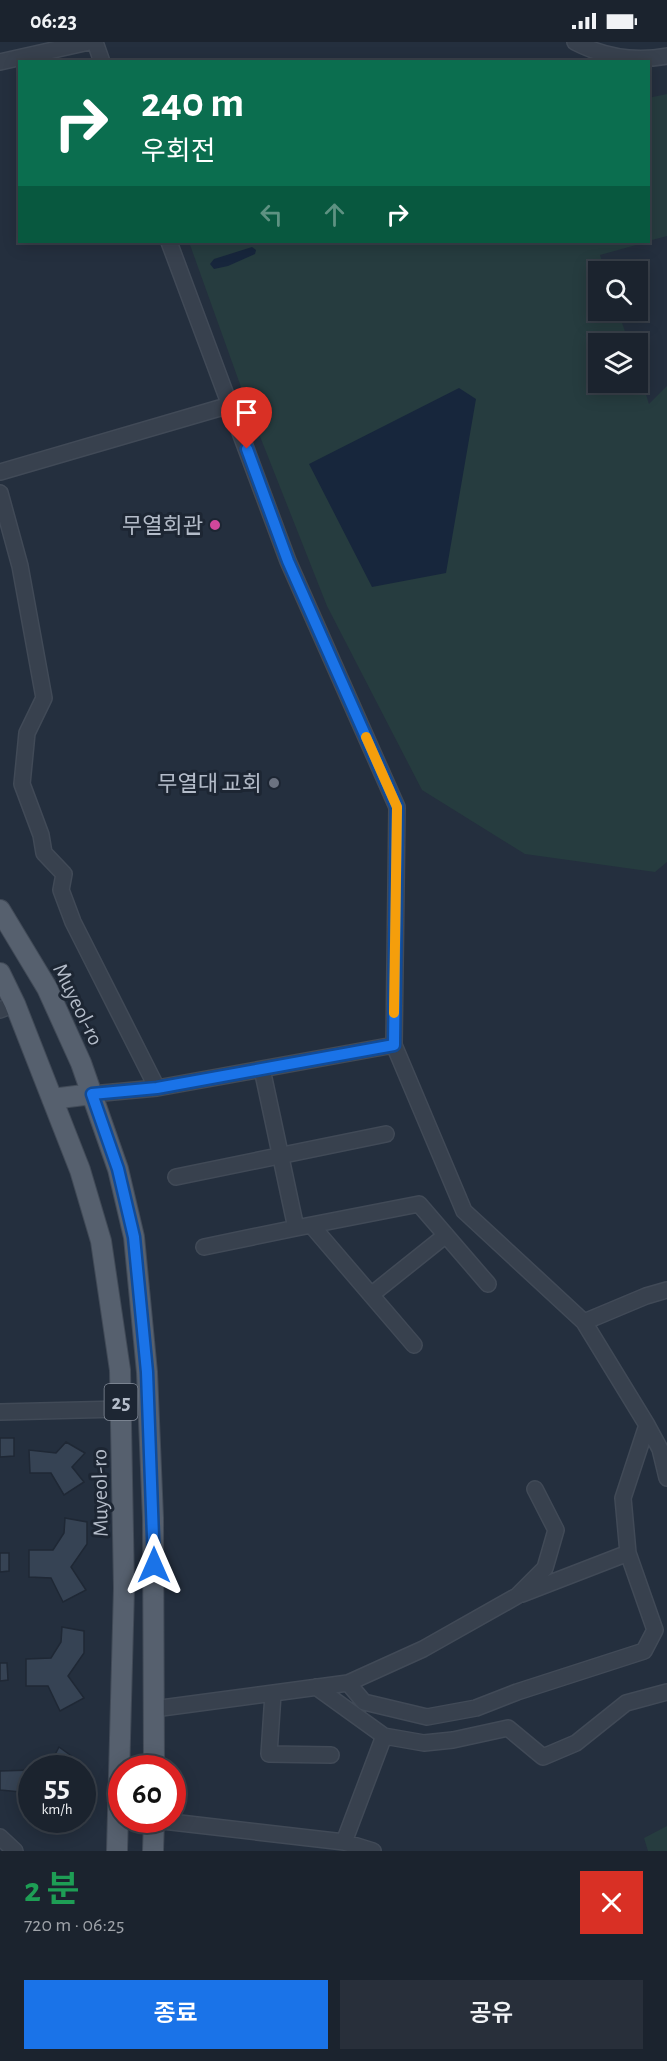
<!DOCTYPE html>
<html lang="ko">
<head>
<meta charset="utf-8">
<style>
	:root { --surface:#1b232e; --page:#282f3a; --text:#f1f3f6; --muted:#a0a4aa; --line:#39404a; --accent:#1a73e8 }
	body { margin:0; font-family:"Alegreya Sans","Noto Sans KR",sans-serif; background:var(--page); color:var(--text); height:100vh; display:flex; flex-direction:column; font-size:22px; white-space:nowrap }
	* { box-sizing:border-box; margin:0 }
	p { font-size:20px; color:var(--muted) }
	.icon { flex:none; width:33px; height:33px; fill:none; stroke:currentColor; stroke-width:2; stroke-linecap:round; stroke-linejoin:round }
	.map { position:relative; height:1809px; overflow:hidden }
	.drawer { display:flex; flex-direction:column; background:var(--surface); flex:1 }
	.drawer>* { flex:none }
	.top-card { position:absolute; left:18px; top:18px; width:632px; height:183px; border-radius:0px; box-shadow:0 3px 15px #0003,0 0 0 2px var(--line); background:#0b6e4f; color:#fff; overflow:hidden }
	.tools { position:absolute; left:588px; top:219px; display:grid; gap:12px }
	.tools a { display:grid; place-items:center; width:60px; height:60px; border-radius:0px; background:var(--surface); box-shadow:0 3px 15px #0003,0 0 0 2px var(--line); font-size:30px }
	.speed { position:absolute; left:18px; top:1713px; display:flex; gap:12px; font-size:30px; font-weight:700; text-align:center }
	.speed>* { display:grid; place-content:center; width:78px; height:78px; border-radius:50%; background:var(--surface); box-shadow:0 3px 15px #0003,0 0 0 2px var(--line); line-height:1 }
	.speed small { font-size:15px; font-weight:400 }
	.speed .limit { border:9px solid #d22; background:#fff; color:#111 }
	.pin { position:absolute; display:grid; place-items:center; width:51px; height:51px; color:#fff; margin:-62px -26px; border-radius:50% 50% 50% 0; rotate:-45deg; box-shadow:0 0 6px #0007 }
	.pin .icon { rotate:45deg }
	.me { position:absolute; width:66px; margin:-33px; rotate:0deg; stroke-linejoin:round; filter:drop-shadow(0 0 4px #0008) }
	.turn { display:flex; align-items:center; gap:21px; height:126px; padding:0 24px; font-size:27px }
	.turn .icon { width:78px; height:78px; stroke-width:2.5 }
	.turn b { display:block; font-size:42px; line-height:51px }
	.lanes { display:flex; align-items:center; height:57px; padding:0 24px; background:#0003; justify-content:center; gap:30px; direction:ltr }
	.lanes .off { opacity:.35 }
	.round { display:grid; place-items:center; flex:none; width:63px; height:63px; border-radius:0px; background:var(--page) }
	.summary { display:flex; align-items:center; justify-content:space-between; height:102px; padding:0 24px }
	h1 { font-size:36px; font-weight:600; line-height:45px; color:#1e9e55 }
	.action { display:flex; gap:12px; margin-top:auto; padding:12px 24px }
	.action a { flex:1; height:69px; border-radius:0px; background:var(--accent); color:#fff; font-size:24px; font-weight:600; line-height:69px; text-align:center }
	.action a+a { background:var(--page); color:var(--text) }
	.status { display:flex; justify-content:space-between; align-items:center; height:42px; padding:0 30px; background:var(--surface); direction:ltr }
	.status svg { height:16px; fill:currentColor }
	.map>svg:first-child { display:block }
</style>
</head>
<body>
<div class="status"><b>06:23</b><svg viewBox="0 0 49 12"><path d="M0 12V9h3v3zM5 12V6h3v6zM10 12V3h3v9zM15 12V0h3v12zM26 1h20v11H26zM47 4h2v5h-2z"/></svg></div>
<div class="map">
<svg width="667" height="1809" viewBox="0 0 667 1809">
	<rect width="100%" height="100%" fill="#242f3e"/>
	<path fill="#263c3f" d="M 667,52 L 667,194 L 648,199 L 648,56 Z
		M 189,200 L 647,200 L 600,213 L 605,229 L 598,230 L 598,268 L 618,269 L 629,301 L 598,302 L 598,340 L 638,340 L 638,328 L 649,362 L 667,344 L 667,820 L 655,830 L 525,812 L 422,748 L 327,564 L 246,359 Z
		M 667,1784 L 667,1809 L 648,1809 L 644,1796 Z"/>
	<path fill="#17263c" d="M 252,205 L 256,208 L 255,212 L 228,224 L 214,227 L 210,222 L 214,217 Z
		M 459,346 L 476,357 L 446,531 L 372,545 L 309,422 Z"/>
	<path fill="#364354" stroke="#1f2835" stroke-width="1.5" d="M 0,1396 L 14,1396 L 14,1414 L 0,1415 Z
		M 66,1400 L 85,1411 L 72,1425 L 84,1440 L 64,1453 L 51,1431 L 30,1431 L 29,1408 L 56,1411 Z
		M 65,1476 L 87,1480 L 87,1502 L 71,1525 L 86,1548 L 63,1560 L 51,1536 L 29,1535 L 29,1508 L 53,1508 L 64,1491 Z
		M 0,1511 L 9,1511 L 9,1529 L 0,1530 Z
		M 62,1585 L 84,1589 L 84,1611 L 68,1634 L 84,1656 L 60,1669 L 48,1644 L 26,1644 L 26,1617 L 51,1616 L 61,1600 Z
		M 0,1621 L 7,1621 L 8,1638 L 0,1639 Z
		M 59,1705 L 84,1723 L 81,1726 L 48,1726 Z
		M 32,1728 L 32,1751 L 0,1748 L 0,1729 Z"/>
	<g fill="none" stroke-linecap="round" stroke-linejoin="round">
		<g stroke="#414a57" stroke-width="18">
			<path id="minor" d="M 95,0 L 102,20
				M 575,0 C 604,15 635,20 667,14
				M 0,20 L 89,0
				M 0,430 L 230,363
				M 0,451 L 20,524 L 44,656 L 27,691 L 22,742 L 41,793 L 44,811 L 64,832 L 61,848 L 73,880 L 157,1046 L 394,1003
				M 0,968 L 15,962
				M 262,1027 L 296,1186 L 419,1162 L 488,1242
				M 92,1052 L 157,1046
				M 176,1135 L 386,1092
				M 312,1184 L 414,1303
				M 204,1205 L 296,1186
				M 371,1253 L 446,1193
				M 584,1280 L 646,1254 L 667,1248
				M 0,1370 L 121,1367
				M 647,1383 L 660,1407 L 667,1436
				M 522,1552 L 628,1511
				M 348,1641 L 423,1607 L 517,1554 L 545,1526 L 556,1488 L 535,1447
				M 316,1645 L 384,1694
				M 273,1652 L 269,1712 L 331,1713
				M 154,1667 L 348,1641 L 364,1660 L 427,1675 L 476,1666 L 517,1650 L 644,1609 L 655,1588 L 628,1511 L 623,1456 L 647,1383 L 584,1280 L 464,1169 L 394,1003 L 397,765 L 288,519 L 169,200
				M 154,1778 L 344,1800 L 373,1809
				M 0,1795 L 15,1809
				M 344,1800 L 384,1694 L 424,1701 L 453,1698 L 508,1686 L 543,1715 L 576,1701 L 626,1661 L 667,1650"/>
		</g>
		<g stroke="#414a57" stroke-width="22">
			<path id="major" d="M 0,868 L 47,946 L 81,1021 L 118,1127 L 134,1195 L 147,1330 L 153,1476 L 154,1726
				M 0,931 L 15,962 L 80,1128 L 101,1199 L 120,1328 L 124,1546 L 117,1809
				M 52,1057 L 92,1052
				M 153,1809 L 154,1778"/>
		</g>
		<use href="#minor" stroke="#38414e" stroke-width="15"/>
		<use href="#major" stroke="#56606e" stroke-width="20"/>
	</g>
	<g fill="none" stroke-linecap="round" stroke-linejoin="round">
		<g stroke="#114b97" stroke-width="15">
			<path id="route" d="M 154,1523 L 147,1330 L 134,1195 L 118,1127 L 92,1052 L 157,1046 L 394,1003 L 397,765 L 288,519 L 247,407"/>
		</g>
		<use href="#route" stroke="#1a73e8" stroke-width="10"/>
		<path stroke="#f59e0b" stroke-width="10" d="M 366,695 L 397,765 L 394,971"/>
	</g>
	<circle fill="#d1479c" stroke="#1d2633" stroke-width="2" cx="215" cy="483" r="6"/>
	<circle fill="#6b7280" stroke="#1d2633" stroke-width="2" cx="274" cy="741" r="6"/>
	<g text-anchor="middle" stroke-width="6" stroke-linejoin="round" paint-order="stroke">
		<rect fill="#1d2633" stroke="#878f9c" stroke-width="1.5" x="104.5" y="1342" width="33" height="36" rx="4.5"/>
		<g font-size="21" font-weight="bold" fill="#b4bcc9">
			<text x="121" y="1367">25</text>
		</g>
		<g font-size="22" fill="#b4bcc9" stroke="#1d2633" text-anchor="end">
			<text x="203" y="491">무열회관</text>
			<text x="262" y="749">무열대 교회</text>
		</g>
		<g font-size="22" fill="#b4bcc9" stroke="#1d2633">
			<text transform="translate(79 962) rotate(64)" y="8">Muyeol-ro</text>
			<text transform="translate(99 1451) rotate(-91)" y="8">Muyeol-ro</text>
		</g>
	</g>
</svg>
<div class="tools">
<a><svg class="icon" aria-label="search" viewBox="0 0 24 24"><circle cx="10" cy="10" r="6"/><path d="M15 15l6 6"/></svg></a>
<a><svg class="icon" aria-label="layers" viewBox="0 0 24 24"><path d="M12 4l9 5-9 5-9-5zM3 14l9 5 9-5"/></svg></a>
</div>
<div class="speed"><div>55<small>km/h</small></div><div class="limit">60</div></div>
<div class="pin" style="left:247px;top:407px;background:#d93025"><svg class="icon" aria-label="arrive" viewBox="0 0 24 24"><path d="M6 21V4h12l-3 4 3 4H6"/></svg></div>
<svg class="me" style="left:154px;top:1523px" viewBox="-20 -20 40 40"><path d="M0-17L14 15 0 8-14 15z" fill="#1a73e8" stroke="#fff" stroke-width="4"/></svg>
<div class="top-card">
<div class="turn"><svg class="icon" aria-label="right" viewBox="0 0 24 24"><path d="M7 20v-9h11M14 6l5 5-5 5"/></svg><div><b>240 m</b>우회전</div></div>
<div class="lanes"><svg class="icon off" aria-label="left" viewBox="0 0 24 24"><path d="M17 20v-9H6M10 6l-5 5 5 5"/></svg><svg class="icon off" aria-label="ahead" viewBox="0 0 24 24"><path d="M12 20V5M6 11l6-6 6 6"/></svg><svg class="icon" aria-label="right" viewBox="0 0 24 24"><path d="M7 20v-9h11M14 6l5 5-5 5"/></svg></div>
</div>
</div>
<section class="drawer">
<div class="summary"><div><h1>2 분</h1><p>720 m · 06:25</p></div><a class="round" style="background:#d93025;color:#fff"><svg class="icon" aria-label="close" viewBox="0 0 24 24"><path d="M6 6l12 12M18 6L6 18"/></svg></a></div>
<div class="action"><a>종료</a><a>공유</a></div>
</section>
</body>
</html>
